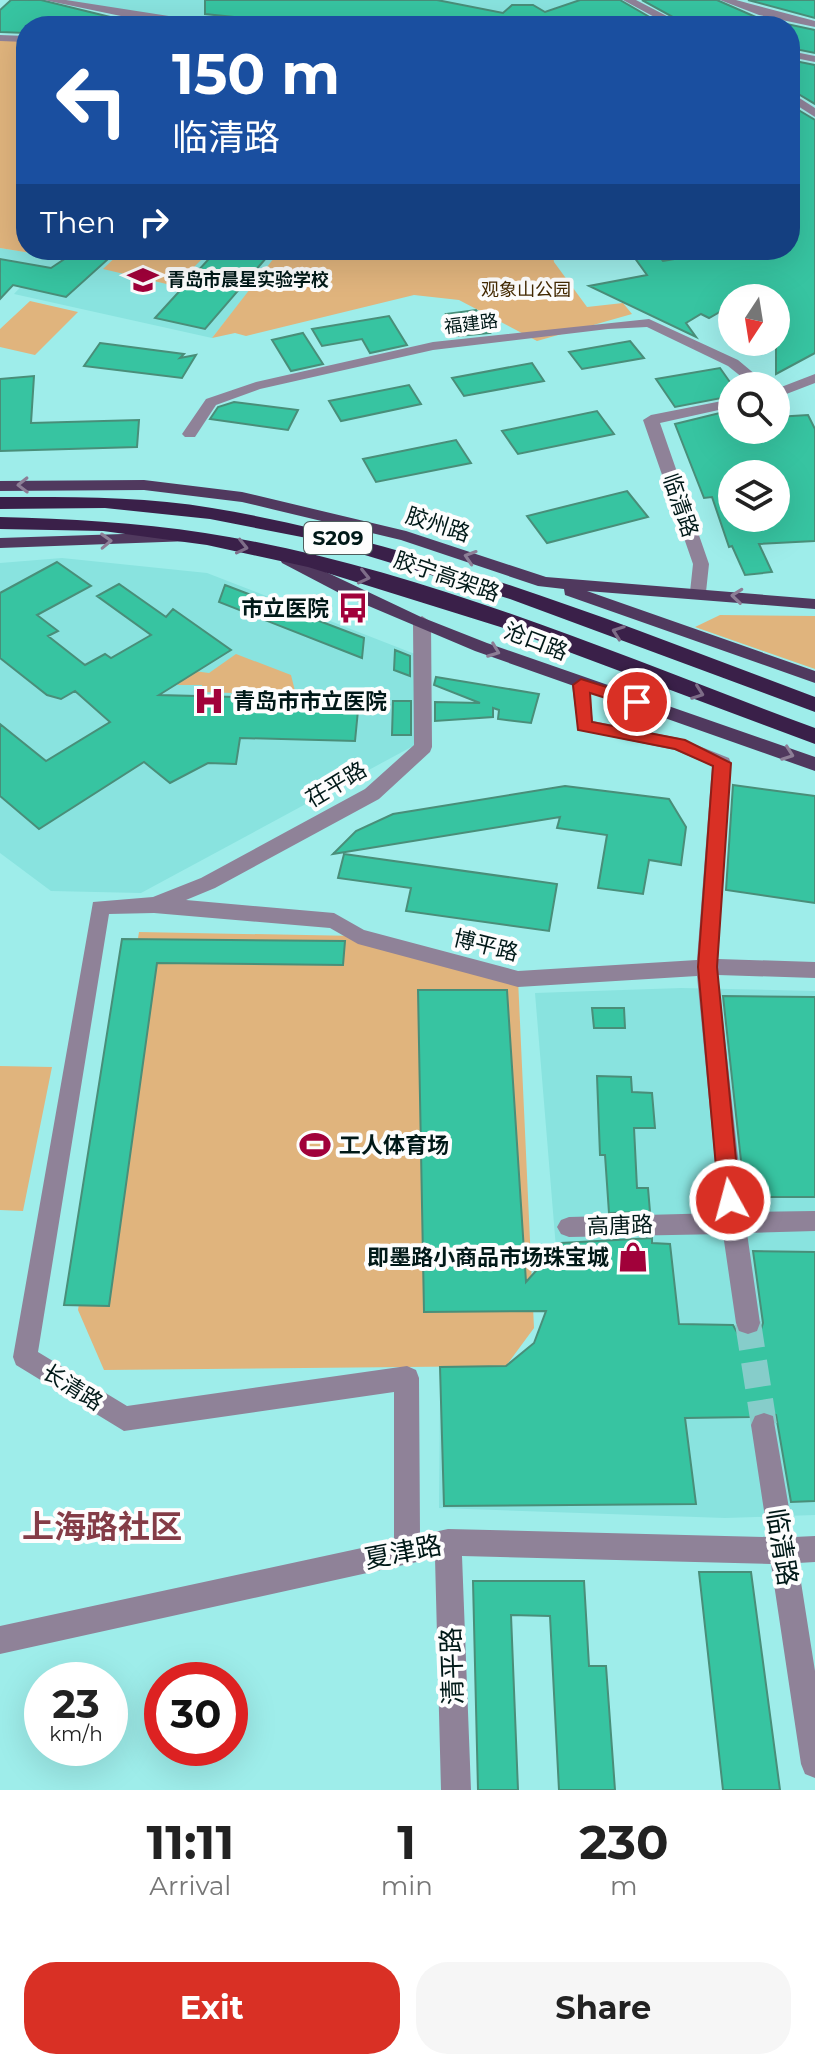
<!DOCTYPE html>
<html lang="en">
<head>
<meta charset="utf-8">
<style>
	:root { --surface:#fff; --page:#f6f6f6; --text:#222; --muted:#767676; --accent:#d93025 }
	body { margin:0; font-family:Montserrat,"Noto Sans SC",sans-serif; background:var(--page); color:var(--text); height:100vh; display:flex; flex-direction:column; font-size:30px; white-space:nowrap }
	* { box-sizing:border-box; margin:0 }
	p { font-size:26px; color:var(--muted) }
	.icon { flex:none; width:44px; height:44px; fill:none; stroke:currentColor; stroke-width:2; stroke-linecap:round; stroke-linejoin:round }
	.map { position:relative; height:1790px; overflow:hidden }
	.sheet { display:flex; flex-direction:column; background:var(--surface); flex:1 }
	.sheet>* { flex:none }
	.guide { position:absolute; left:16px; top:16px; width:784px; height:244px; border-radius:32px; box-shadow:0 8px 32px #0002; background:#1a4fa0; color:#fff; overflow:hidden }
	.needle { width:52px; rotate:192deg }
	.fabs { position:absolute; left:718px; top:284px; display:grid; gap:16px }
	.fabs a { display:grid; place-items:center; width:72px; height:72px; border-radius:50%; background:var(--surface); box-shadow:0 8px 32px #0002; font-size:40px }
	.speed { position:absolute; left:24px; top:1662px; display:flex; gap:16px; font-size:40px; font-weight:700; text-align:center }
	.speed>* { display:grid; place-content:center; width:104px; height:104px; border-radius:50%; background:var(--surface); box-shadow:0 8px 32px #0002; line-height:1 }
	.speed small { font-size:20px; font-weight:400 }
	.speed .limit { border:12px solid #d22; background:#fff; color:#111 }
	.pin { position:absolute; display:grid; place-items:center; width:68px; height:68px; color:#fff; margin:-34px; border:4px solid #fff; border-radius:50%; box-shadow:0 2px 8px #0007 }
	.me { position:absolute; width:88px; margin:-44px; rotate:353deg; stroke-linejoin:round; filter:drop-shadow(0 0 6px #0008) }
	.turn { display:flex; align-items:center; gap:28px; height:168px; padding:0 24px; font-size:36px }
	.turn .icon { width:104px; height:104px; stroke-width:2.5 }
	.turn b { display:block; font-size:56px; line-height:68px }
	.then { display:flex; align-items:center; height:76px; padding:0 24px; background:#0003; gap:16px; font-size:30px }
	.eta { display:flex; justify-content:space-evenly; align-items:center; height:136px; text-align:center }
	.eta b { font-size:48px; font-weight:700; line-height:56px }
	.cta { display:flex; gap:16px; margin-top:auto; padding:16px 24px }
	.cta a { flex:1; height:92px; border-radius:32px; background:var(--accent); color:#fff; font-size:32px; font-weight:700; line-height:92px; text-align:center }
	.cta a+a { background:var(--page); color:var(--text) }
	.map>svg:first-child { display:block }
</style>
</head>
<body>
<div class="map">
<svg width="815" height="1790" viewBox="0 0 815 1790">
	<rect width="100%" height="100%" fill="#9eedea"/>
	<path fill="#89e3df" d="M 65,0 L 615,0 L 667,26 L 278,26 L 131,14 Z
		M 0,248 L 49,256 L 55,250 L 257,250 L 275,258 L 212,338 L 14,294 L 40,266 L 0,258 Z
		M 62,558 L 207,573 L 420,656 L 415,745 L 141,893 L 51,891 L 0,853 L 0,563 Z
		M 681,988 L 815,991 L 815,1515 L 725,1518 L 439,1508 L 440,1397 L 516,1382 L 561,1309 L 535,993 Z"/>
	<path fill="#e0b47d" d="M 0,38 L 26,39 L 26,250 L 55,250 L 49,256 L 0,248 Z
		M 123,250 L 211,250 L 175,286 L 103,269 Z
		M 257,250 L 552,250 L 554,262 L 587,307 L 623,303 L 632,314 L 537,341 L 459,300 L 414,295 L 246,336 L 235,333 L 212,338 L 274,258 Z
		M 30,301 L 78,312 L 35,355 L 0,347 L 0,329 Z
		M 720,615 L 815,616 L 815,669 L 695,627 Z
		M 236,654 L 291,675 L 296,695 L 201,692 L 202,685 L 177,685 L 194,671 L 209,673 Z
		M 139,932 L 358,936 L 518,979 L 534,1328 L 506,1366 L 104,1370 L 78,1310 Z
		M 0,1066 L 52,1067 L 23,1211 L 0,1210 Z"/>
	<path fill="#37c4a1" stroke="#498e79" stroke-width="2" fill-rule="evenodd" d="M 11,0 L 41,0 L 147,26 L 26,26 L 26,33 L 0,32 L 0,10 Z
		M 205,0 L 437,0 L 503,13 L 512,5 L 533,5 L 545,12 L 580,0 L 620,0 L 665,26 L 319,26 L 205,14 Z
		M 642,0 L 717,0 L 758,18 L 815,30 L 815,53 L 790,48 L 790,26 L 689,26 Z
		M 748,0 L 815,0 L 815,18 Z
		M 790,60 L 815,65 L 815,104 L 790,89 Z
		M 790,105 L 815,120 L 815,353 L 776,374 L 776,298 L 732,298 L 732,305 L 709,318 L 701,314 L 686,323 L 696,337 L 589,286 L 647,275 L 629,250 L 654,250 L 663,261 L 728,250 L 790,250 Z
		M 78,250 L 118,250 L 66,297 L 13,285 L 0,299 L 0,259 L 51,268 Z
		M 217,250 L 267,257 L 205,329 L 155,318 Z
		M 476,310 L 490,333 L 459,336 L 446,314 Z
		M 389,316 L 407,345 L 370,353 L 362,339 L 322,346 L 312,329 Z
		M 303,333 L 323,364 L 291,371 L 272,340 Z
		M 630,341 L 644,358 L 582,369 L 569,352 Z
		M 100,343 L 184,354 L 180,358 L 196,355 L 182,378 L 84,366 Z
		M 532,363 L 544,381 L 464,396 L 452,378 Z
		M 720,368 L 732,385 L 732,396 L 675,407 L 656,379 Z
		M 34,376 L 31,423 L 139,420 L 137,447 L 0,451 L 0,379 Z
		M 409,385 L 421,404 L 341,421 L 329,401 Z
		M 234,402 L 298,410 L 288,430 L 210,419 L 218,407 Z
		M 732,410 L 732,430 L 776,430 L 776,417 L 808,415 L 815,429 L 815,541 L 759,544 L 772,572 L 745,575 L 732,546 L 729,547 L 712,497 L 704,498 L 675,424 ZM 732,474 L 776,474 L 776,518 L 732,518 Z
		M 597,411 L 614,434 L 518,454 L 502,431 Z
		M 456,440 L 471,463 L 376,482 L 363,459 Z
		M 627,491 L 648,517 L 547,543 L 527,516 Z
		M 57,562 L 91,586 L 37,615 L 58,631 L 48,636 L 85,665 L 105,654 L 111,658 L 151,635 L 97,596 L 119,584 L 166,617 L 173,609 L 231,650 L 159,695 L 359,700 L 355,741 L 240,738 L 236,764 L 208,763 L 170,783 L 144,762 L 39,829 L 0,796 L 0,724 L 46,761 L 110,722 L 75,691 L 61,699 L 47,695 L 0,658 L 0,593 Z
		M 225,585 L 364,638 L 362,658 L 219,602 Z
		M 395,650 L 410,656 L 410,676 L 394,670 Z
		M 436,677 L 539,694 L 531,723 L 498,719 L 499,710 L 493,708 L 493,717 L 435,721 L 435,702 L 480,703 L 434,685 Z
		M 393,701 L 411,701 L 411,735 L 392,735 Z
		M 733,785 L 815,796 L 815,903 L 726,890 Z
		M 565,786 L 669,799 L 686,827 L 681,865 L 649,860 L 643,894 L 598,888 L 607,835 L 557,828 L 560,817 L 333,854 L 356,831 L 393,814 Z
		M 344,854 L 557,884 L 549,931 L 406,911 L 411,888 L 338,878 Z
		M 122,939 L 345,941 L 343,965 L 157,963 L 109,1306 L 64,1305 Z
		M 418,990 L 507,990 L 526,1282 L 561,1243 L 652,1238 L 652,1243 L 670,1244 L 679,1324 L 733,1325 L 738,1334 L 749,1337 L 760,1332 L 763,1323 L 753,1251 L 815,1252 L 815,1501 L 791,1502 L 776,1415 L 763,1410 L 751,1417 L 685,1418 L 696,1504 L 444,1506 L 440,1367 L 506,1366 L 534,1343 L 546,1311 L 424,1312 Z
		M 723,996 L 815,997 L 815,1197 L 745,1197 Z
		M 592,1008 L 624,1008 L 625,1028 L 594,1028 Z
		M 597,1076 L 631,1077 L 632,1092 L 652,1093 L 655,1128 L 634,1128 L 637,1188 L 648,1188 L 650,1212 L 609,1213 L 605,1155 L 600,1155 Z
		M 699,1572 L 751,1572 L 780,1790 L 723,1790 Z
		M 473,1581 L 584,1581 L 589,1666 L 606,1666 L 615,1790 L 559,1790 L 550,1616 L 511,1615 L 518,1790 L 478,1790 Z"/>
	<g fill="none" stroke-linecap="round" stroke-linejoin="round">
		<path stroke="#86cdca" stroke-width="26" stroke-dasharray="26 13" stroke-linecap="butt" d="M 748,1323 L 764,1425"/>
		<path fill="#8f8298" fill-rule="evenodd" d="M 44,0 L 66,0 L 233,26 L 145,21 Z
			M 623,0 L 636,0 L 686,26 L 671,26 Z
			M 720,0 L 736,0 L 815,21 L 815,27 L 759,15 Z
			M 0,35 L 26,36 L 26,42 L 0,41 Z
			M 790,51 L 815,56 L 815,62 L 790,57 Z
			M 790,92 L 815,108 L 815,117 L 790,101 Z
			M 649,319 L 738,360 L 769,386 L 753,386 L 728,366 L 647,327 L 608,329 L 433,350 L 260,389 L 216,405 L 195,437 L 185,437 L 182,434 L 206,399 L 256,382 L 433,342 Z
			M 815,374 L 815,383 L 776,398 L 776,389 Z
			M 732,399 L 732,407 L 660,423 L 709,564 L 706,592 L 698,597 L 690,592 L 693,564 L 643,420 L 651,415 Z
			M 422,616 L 431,622 L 432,747 L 430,752 L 379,799 L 215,888 L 186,900 L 334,913 L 364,930 L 518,971 L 697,960 L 712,766 L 675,750 L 578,730 L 572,685 L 581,679 L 587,681 L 593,721 L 679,738 L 729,758 L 731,763 L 718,959 L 815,962 L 815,978 L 718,975 L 744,1212 L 815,1211 L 815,1231 L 747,1233 L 760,1323 L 757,1331 L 748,1334 L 739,1331 L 736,1323 L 723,1234 L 569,1237 L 561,1234 L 557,1227 L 561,1220 L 569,1217 L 720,1213 L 697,976 L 518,987 L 358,944 L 330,928 L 154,913 L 109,914 L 38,1352 L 127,1406 L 407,1366 L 416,1370 L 419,1378 L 420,1535 L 448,1529 L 768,1537 L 751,1425 L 755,1416 L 764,1413 L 773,1416 L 794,1537 L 815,1536 L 815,1562 L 798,1563 L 815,1671 L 815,1778 L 805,1774 L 801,1764 L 771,1564 L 462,1556 L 471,1790 L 441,1790 L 435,1558 L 0,1654 L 0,1626 L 394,1541 L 394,1392 L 124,1431 L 16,1365 L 13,1357 L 93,902 L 153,897 L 201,878 L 365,789 L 414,745 L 413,622 Z"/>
		<path fill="#50395e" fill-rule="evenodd" d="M 144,480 L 242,492 L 406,531 L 546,577 L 815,599 L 815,609 L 587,591 L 815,671 L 815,683 L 565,595 L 564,589 L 538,586 L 401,540 L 242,502 L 144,490 L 0,491 L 0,481 Z
			M 184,532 L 192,537 L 190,541 L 0,548 L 0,538 Z
			M 288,554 L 421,617 L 487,643 L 815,757 L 815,771 L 475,651 L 345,596 L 282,563 L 280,559 Z"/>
		<path fill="#3a2049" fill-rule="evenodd" d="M 0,497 C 71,497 142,496 212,508 C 421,543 618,623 815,697 L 815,712 L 510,599 L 312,539 L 210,519 L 105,508 L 0,509 Z
			M 0,517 C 69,519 136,522 205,533 C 415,565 617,655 815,728 L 815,744 L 510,630 L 308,567 L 207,545 L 103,531 L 0,529 Z"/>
	</g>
	<defs><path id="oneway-chevron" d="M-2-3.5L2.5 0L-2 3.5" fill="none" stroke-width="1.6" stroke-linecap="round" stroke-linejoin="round" transform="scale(2)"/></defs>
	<g stroke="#8d7e96">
		<use href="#oneway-chevron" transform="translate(23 485) rotate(179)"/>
		<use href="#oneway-chevron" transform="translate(106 541) rotate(-2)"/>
		<use href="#oneway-chevron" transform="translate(470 557) rotate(-162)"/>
		<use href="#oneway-chevron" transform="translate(737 596) rotate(-174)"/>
		<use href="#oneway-chevron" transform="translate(494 651) rotate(21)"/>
		<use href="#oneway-chevron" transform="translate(788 754) rotate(20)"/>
	</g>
	<g stroke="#7e6d88">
		<use href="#oneway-chevron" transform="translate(242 547) rotate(13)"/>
		<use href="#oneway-chevron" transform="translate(364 577) rotate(13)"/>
		<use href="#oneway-chevron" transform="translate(618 632) rotate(-160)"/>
		<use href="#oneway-chevron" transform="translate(698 693) rotate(20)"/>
	</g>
	<path fill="#d93025" stroke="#8d1f18" stroke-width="2" d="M 581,679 L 642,698 L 645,702 L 637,708 L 590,693 L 592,722 L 685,740 L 731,763 L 717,967 L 740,1200 L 737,1207 L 722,1207 L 719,1200 L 698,967 L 713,766 L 675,749 L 578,730 L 573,685 Z"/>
	<defs>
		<g id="school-bare" transform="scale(2.4)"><path d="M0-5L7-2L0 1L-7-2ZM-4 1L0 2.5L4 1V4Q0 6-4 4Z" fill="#a1013a" stroke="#fdfdfd" stroke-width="2.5" paint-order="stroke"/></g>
		<g id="bus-bare" transform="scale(2.4)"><path d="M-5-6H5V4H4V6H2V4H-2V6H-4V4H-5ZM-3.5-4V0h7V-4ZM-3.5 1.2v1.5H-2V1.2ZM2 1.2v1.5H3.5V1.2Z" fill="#a1013a" stroke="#fdfdfd" stroke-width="2.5" paint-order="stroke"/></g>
		<g id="hospital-bare" transform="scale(2.4)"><path d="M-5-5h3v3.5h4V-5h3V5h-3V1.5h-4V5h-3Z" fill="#a1013a" stroke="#fdfdfd" stroke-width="2.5" paint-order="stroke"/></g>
		<g id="stadium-bare" transform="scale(2.4)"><path d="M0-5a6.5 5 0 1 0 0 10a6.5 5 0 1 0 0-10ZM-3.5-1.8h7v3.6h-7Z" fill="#a1013a" stroke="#fdfdfd" stroke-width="2.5" paint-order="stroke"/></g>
		<g id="shop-bare" transform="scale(2.4)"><path d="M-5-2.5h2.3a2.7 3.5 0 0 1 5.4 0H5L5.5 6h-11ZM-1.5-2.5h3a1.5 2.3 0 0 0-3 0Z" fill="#a1013a" stroke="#fdfdfd" stroke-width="2.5" paint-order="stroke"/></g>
	</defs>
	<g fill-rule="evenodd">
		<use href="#school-bare" x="143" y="280"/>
		<use href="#bus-bare" x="353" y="608"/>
		<use href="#hospital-bare" x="209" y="701"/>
		<use href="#stadium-bare" x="315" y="1145"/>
		<use href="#shop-bare" x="633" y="1257"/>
	</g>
	<g text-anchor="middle" stroke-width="8" stroke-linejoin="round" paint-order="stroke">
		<g font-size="18" font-weight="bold" fill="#011918" stroke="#fdfdfd" text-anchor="start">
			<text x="167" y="286">青岛市晨星实验学校</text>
		</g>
		<g font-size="18" fill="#432902" stroke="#fdfdfd">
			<text x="526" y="296">观象山公园</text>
		</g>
		<g font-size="18" fill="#011918" stroke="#fdfdfd">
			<text transform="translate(471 324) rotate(-7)" y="6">福建路</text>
		</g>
		<rect fill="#fdfdfd" stroke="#4d5d5d" stroke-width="2" x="304" y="522" width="68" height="32" rx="6"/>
		<g font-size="20" font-weight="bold" fill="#011918">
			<text x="338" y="545">S209</text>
		</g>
		<g font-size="22" fill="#011918" stroke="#fdfdfd">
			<text transform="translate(681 505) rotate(71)" y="8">临清路</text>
			<text transform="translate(438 524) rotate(18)" y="8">胶州路</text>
			<text transform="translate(447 576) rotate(19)" y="8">胶宁高架路</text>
			<text transform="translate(536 641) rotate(21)" y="8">沧口路</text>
			<text transform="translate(336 784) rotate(-31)" y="8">茌平路</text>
			<text transform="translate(486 945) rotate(14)" y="8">博平路</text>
			<text transform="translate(620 1225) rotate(-2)" y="8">高唐路</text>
			<text transform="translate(73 1387) rotate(32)" y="8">长清路</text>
		</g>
		<g font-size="22" font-weight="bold" fill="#011918" stroke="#fdfdfd" text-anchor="end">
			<text x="329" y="616">市立医院</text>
			<text x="233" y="709" text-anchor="start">青岛市市立医院</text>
			<text x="339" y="1153" text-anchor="start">工人体育场</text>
			<text x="609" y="1265">即墨路小商品市场珠宝城</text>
		</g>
		<g font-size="26" fill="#011918" stroke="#fdfdfd">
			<text transform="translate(782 1547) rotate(81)" y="9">临清路</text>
			<text transform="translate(403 1552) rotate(-11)" y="9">夏津路</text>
			<text transform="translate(452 1666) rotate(-92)" y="9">清平路</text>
		</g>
		<g font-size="32" font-weight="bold" fill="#843c47" stroke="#fdfdfd">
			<text x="102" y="1538">上海路社区</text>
		</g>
	</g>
</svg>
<div class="fabs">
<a><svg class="needle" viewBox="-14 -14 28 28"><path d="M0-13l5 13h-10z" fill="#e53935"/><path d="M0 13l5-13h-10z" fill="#767676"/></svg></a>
<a><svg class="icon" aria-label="search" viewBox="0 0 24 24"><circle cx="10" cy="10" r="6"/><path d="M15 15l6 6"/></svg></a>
<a><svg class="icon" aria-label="layers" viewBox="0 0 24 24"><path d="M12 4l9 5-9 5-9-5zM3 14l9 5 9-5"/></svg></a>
</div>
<div class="speed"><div>23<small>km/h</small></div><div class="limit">30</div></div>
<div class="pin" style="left:637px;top:702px;background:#d93025"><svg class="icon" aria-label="arrive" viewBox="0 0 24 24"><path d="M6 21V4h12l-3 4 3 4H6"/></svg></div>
<svg class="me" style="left:730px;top:1200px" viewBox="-20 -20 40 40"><circle r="17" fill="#d93025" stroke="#fff" stroke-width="3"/><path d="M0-11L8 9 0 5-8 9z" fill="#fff"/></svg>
<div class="guide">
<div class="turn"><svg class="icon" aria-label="left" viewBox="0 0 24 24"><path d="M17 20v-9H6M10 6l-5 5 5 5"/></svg><div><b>150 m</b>临清路</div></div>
<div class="then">Then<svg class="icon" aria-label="right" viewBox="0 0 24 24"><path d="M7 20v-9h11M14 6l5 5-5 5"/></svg></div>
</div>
</div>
<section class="sheet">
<div class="eta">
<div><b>11:11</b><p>Arrival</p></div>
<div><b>1</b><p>min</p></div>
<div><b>230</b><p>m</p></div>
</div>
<div class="cta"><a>Exit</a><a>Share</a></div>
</section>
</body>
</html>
